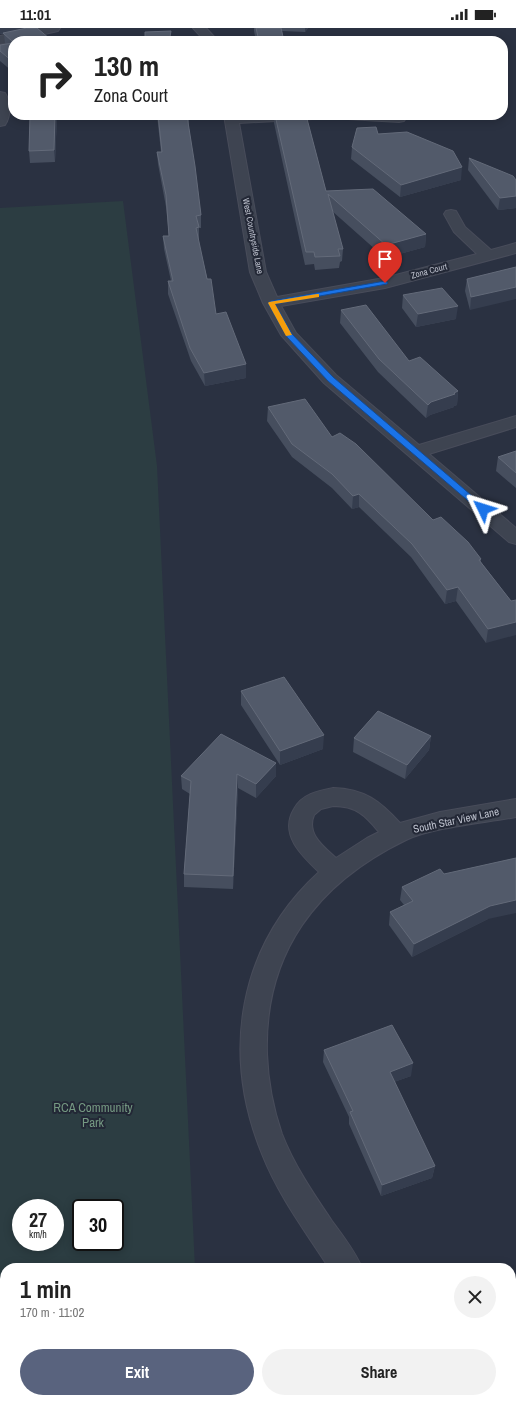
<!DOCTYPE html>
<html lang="en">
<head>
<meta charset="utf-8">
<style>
	:root { --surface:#fff; --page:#f2f2f2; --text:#222; --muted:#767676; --accent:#59637e }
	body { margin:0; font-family:"Archivo Narrow",sans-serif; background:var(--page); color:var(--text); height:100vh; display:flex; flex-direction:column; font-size:15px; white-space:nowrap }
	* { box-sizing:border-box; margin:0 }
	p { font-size:13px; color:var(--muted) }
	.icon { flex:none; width:22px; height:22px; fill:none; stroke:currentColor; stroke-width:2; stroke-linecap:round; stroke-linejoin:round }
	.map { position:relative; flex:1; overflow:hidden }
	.sheet { position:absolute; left:0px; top:1235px; width:516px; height:140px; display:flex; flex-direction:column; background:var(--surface); border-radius:16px 16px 0 0; box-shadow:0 2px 10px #0003 }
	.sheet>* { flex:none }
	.top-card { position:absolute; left:8px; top:8px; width:500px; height:84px; border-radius:16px; box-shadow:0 2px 10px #0003; background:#fff; color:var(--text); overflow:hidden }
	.speed { position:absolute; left:12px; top:1171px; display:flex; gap:8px; font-size:20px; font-weight:700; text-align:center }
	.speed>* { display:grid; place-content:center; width:52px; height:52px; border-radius:50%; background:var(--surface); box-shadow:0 2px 10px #0003; line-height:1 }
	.speed small { font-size:10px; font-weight:400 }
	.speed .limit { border:2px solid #111; border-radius:6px; background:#fff; color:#111 }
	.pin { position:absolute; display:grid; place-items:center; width:34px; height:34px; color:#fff; margin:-41px -17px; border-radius:50% 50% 50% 0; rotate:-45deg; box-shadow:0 0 4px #0007 }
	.pin .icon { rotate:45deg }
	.me { position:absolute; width:44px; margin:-22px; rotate:311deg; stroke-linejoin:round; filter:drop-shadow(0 0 3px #0008) }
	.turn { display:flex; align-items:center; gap:14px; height:84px; padding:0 20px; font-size:18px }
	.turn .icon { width:52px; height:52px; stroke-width:2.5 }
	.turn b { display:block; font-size:28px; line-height:34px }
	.round { display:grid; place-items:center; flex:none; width:42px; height:42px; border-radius:21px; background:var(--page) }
	.headline { display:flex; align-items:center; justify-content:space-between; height:68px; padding:0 20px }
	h1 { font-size:24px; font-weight:800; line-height:30px }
	.button { display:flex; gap:8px; margin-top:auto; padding:8px 20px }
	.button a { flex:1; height:46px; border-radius:24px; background:var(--accent); color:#fff; font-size:16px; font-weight:800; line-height:46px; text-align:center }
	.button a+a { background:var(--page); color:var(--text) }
	.status { display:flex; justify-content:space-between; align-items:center; height:28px; padding:0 20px; background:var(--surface); direction:ltr }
	.status svg { height:11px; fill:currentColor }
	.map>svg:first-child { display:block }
</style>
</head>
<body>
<div class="status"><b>11:01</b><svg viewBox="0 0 49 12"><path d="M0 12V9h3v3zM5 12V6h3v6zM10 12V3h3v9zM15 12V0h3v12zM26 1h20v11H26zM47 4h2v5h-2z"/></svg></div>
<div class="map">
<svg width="516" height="1375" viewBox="0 0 516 1375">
	<rect width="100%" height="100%" fill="#2a3141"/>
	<path fill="#2c3d42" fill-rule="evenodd" d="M 123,173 L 157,438 L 195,1240 L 5,1240 L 5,1370 L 201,1370 L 201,1375 L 0,1375 L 0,180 ZM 21,1180 L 55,1180 L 55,1214 L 21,1214 ZM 81,1180 L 115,1180 L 115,1214 L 81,1214 Z"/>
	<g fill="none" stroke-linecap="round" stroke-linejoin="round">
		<g stroke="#484c5a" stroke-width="2">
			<path id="minor" d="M 38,0 L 60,0 L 58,3 L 0,16 L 0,8 Z
				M 193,0 L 206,0 L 218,13 L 205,13 Z
				M 0,64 L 5,65 C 11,74 11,88 5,97 L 0,98 Z
				M 224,87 L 403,87 L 406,90 L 404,93 L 399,94 L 331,90 L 239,95 L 266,244 L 277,269 L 384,250 L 477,226 L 454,204 L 444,186 L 446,183 L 451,182 L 456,183 L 465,199 L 491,222 L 516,215 L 516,225 L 385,260 L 281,278 L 296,305 L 336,347 L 419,417 L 516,388 L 516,399 L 429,426 L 516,500 L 516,516 L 509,514 L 324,355 L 281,307 L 263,275 L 250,244 Z
				M 333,760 C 365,761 380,773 400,795 L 440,784 L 516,771 L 516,789 C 484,795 434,799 406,812 C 317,855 264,925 267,1026 C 268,1053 273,1080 282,1106 C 294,1137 313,1165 332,1193 C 343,1208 355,1223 362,1240 L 329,1240 C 305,1203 278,1167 262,1126 C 221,1025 238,918 319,844 C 301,827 279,806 294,781 C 302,766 318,763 333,760 ZM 333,778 C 356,778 365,787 379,804 L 367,810 L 336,830 C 324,819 306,806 314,787 L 321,781 Z
				M 389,1370 L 421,1370 L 422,1375 L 390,1375 Z"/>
		</g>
		<use href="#minor" fill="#3e4451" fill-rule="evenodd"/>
	</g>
	<path fill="#464e5e" d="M 0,0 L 13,13 L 13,44 L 0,33 L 0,17 L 5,16 L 4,6 L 0,6 Z
		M 254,0 L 308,0 L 305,4 L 282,3 L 284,13 L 256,13 L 254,3 Z
		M 30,87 L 57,87 L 55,134 L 30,135 L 29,123 Z
		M 157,87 L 189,87 L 189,100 L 201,187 L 201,200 L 199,200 L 199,212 L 198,212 L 216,286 L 246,336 L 246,350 L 205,358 L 191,333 L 168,266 L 168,253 L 171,253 L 164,221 L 163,208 L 169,208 L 166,179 L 158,136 L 157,124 L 161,124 Z
		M 274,87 L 306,87 L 326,163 L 426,206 L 425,219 L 385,230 L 332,183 L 343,221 L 342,233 L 340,234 L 339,240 L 315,242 L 314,236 L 305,237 L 274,95 Z
		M 378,106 L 461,152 L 400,169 L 351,131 L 352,119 Z
		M 469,130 L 516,152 L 516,180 L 498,182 L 468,142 Z
		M 516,239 L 470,282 L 465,263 L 467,251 Z
		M 403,267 L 456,291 L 416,299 L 402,280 Z
		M 341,282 L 409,333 L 458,363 L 457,377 L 454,378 L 454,379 L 430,387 L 426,390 L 378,344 L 340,295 Z
		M 268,379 L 332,409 L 433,492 L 481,531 L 481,534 L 511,573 L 486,615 L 456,573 L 445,576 L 411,529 L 359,479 L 352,481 L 332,460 L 292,429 L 267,393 Z
		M 516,423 L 516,460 L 496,443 L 498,429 Z
		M 241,663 L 323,721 L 280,737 L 241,677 Z
		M 431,708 L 429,722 L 405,751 L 353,724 L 354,710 Z
		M 276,735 L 276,748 L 256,770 L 238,760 L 233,861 L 184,859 L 184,846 L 190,766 L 182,761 L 181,748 Z
		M 444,846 L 488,891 L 412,929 L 389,897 L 390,884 L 404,877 L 400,872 L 402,859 Z
		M 324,1022 L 411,1048 L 394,1054 L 435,1138 L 432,1150 L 381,1168 L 349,1096 L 349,1089 L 323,1034 Z"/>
	<path fill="#353d4e" d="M 0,0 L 26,0 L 26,1 L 0,6 Z
		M 305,0 L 308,0 L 305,4 Z
		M 55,87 L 57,87 L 55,134 L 54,122 Z
		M 462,139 L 461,152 L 400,169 L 401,157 Z
		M 516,168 L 516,180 L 498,182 L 500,170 Z
		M 426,206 L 425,219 L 385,230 L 386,217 Z
		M 516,259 L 516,271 L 470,282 L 471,269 Z
		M 458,278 L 456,291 L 416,299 L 418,286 Z
		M 246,336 L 246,350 L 205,358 L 204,345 Z
		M 458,363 L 457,377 L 454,378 L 454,379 L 430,387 L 426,390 L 428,377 L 431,374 Z
		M 359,466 L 359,479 L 352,481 L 353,468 Z
		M 458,559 L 456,573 L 445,576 L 447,562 Z
		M 516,594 L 516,607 L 486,615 L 488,601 Z
		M 324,707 L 323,721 L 280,737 L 280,723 Z
		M 431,708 L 429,722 L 405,751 L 407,737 Z
		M 276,735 L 276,748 L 256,770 L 256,756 Z
		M 237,746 L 238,760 L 233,861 L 233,848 Z
		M 516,872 L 516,885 L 488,891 L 412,929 L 414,916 L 490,878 Z
		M 413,1035 L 411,1048 L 388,1056 L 390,1044 Z
		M 435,1138 L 432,1150 L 381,1168 L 382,1157 Z"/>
	<path fill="#525a6a" stroke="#636a79" d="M 27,0 L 37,0 L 50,11 L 50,13 L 13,13 L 13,14 L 3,5 Z
		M 256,0 L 281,0 L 284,13 L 259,13 Z
		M 171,3 L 170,9 L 177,9 L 177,13 L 145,13 L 145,4 Z
		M 13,15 L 13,34 L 0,23 L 0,17 Z
		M 30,87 L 55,87 L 54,122 L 29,123 Z
		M 158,87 L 189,87 L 189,88 L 187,88 L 195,138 L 201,187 L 196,188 L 199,199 L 196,200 L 207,251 L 211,251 L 216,286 L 226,284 L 246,336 L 204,345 L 190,320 L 168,253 L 173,253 L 163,208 L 169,208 L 166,167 L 157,124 L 162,124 Z
		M 275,87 L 306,87 L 326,163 L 373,161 L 426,206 L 386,217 L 328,166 L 343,221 L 338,221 L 340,228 L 315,229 L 314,224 L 306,224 Z
		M 376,99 L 378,106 L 407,104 L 453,123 L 462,139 L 401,157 L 352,119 L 357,100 Z
		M 469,130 L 513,148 L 516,152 L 516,168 L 500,170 Z
		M 516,239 L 516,259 L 471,269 L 467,251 Z
		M 442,260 L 458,278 L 418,286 L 403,267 Z
		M 366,277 L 409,333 L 420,329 L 458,363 L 454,365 L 455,366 L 431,374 L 428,377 L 379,331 L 341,282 Z
		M 305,371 L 332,409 L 340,405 L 356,416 L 433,492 L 441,489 L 468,514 L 481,531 L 479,532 L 511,573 L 516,572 L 516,594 L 488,601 L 458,559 L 447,562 L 412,516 L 359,466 L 353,468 L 332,446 L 292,416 L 268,379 Z
		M 516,423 L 516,445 L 498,429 Z
		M 284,649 L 324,707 L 280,723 L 241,663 Z
		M 378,683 L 431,708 L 407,737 L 354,710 Z
		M 221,706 L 276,735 L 256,756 L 237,746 L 233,848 L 184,846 L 191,753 L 181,748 Z
		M 516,830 L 516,872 L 490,878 L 414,916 L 390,884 L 413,873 L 402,859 L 440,841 L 444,846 Z
		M 392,997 L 413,1035 L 390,1044 L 435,1138 L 382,1157 L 350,1084 L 353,1083 L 324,1022 Z"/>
	<path fill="#1a73e8" stroke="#114b97" d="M 385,253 L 388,255 L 387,256 L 275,276 L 292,306 L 333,349 L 485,479 L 485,483 L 480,483 L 328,353 L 287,309 L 268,275 L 271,273 Z"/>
	<path fill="#f59e0b" d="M 317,266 L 319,266 L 319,269 L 275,276 L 292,307 L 286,308 L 268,275 L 269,274 Z"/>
	<g text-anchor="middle" stroke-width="4" stroke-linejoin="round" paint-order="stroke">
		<g font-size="9" fill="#bbbfcb" stroke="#232836">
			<text transform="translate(253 208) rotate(79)" y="3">West Countryside Lane</text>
			<text transform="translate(429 243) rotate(-15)" y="3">Zona Court</text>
		</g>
		<g font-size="11" fill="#bbbfcb" stroke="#232836">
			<text transform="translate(456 792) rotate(-12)" y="4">South Star View Lane</text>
		</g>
		<g font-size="13" fill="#759982" stroke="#232836">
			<text x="93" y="1084">RCA Community<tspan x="93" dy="15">Park</tspan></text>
		</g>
	</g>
</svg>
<div class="speed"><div>27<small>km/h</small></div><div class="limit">30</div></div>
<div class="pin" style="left:385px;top:255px;background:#d93025"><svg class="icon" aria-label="arrive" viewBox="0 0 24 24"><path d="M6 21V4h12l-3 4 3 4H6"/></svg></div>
<svg class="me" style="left:483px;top:481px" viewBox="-20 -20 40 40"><path d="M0-17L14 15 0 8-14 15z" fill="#1a73e8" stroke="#fff" stroke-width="4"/></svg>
<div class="top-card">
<div class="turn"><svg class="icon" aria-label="right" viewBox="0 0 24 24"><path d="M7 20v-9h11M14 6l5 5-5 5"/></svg><div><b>130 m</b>Zona Court</div></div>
</div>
<section class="sheet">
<div class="headline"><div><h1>1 min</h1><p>170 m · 11:02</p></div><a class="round"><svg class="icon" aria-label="close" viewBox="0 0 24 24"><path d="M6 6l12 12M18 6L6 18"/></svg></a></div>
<div class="button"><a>Exit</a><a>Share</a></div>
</section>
</div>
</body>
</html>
